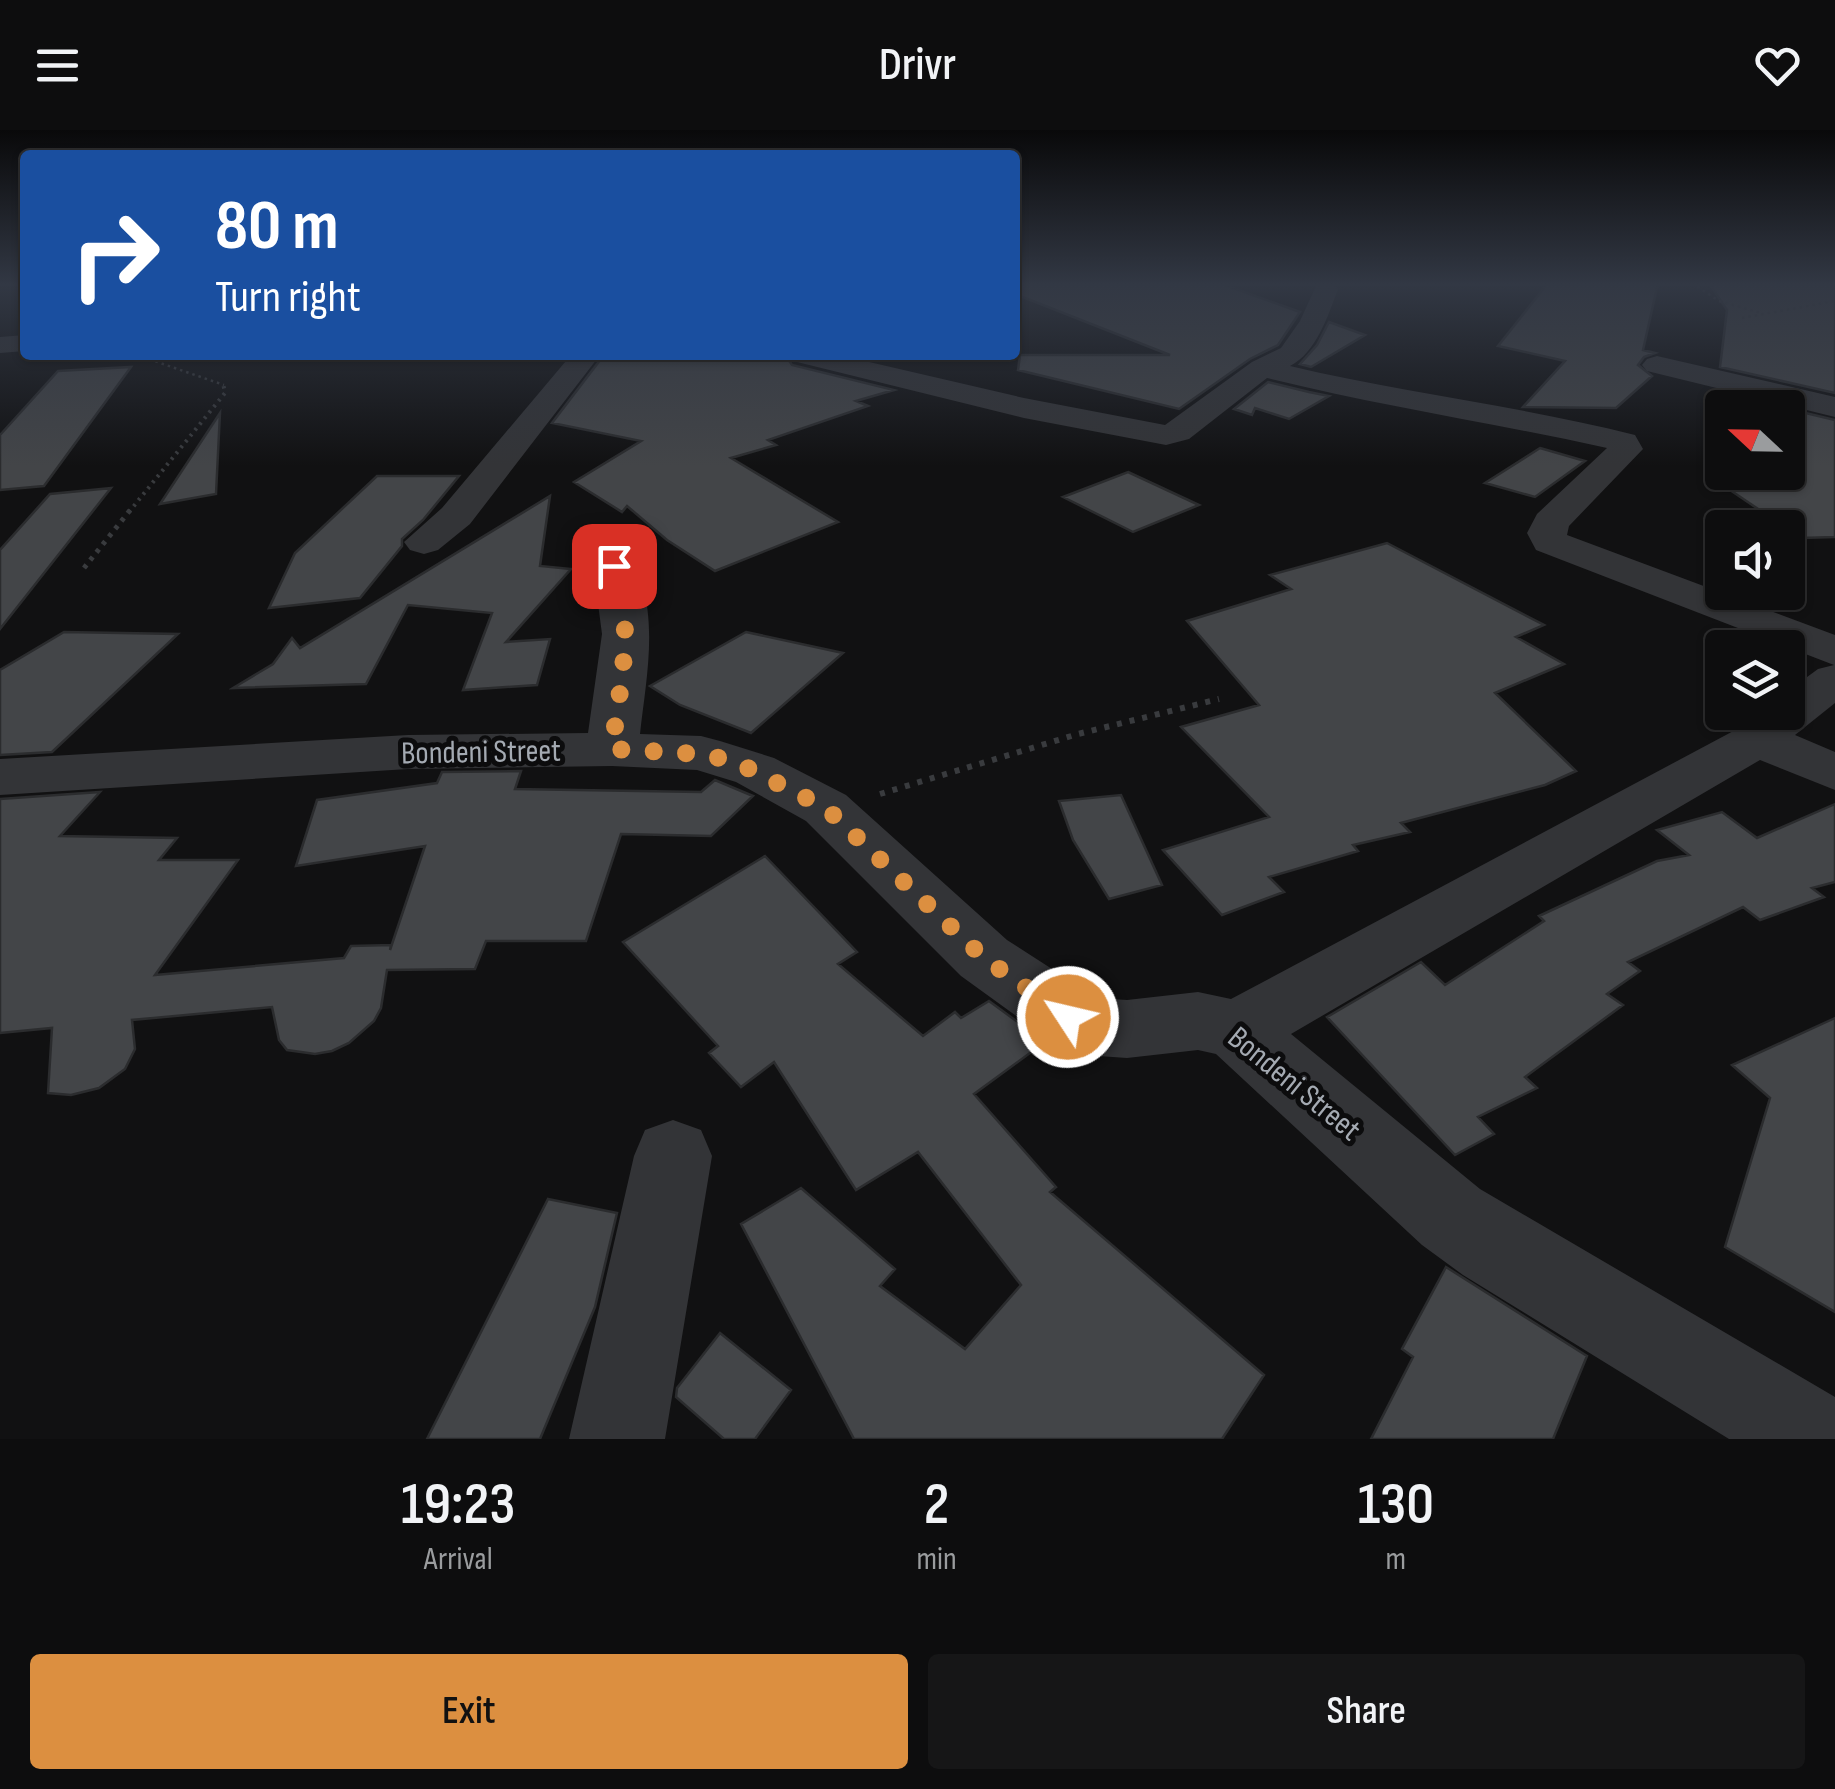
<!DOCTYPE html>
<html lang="en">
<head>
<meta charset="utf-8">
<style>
	:root { --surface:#0d0d0e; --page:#161617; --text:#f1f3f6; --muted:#9a9c9e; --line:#2d2d2e; --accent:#dc8f40 }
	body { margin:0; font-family:"Sofia Sans Condensed",sans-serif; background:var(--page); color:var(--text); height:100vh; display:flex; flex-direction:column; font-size:38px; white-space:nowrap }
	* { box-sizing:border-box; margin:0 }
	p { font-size:32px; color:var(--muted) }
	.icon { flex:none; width:55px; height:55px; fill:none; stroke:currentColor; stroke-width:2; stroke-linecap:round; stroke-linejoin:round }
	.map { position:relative; height:1309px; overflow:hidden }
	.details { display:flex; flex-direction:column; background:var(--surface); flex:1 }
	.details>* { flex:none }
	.top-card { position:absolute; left:20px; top:20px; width:1000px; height:210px; border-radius:10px; box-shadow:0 2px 8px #0004,0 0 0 2px var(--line); background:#1a4fa0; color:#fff; overflow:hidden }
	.needle { width:65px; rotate:292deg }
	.tools { position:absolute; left:1705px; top:260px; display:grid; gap:20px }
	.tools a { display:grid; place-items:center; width:100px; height:100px; border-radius:10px; background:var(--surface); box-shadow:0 2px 8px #0004,0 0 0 2px var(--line); font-size:50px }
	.pin { position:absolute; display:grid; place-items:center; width:85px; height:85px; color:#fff; margin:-42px; border-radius:20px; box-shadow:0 5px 15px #0006 }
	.me { position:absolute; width:110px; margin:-55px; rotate:305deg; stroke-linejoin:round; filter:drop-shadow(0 0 8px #0008) }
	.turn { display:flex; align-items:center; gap:35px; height:210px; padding:0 30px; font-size:45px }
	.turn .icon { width:130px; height:130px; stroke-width:2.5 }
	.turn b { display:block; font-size:70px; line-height:85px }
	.eta { display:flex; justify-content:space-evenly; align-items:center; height:170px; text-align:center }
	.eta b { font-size:60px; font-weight:600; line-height:70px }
	.action { display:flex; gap:20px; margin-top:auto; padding:20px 30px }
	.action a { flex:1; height:115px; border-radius:10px; background:var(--accent); color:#111; font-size:40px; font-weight:600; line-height:115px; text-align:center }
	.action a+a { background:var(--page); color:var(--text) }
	header { display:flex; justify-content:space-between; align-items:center; height:130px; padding:0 30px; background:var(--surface); font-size:45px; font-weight:600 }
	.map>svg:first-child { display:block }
</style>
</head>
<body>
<header><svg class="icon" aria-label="menu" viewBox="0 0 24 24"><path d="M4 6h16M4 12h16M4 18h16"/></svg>Drivr<svg class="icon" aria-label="heart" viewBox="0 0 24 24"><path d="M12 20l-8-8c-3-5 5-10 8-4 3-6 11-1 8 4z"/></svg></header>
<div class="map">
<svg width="1835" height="1309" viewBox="0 0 1835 1309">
	<rect width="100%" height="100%" fill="#111112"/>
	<path fill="#434548" stroke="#2b2c2e" stroke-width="2.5" d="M 1015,153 L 1219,153 L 1300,182 L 1278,215 L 1250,229 L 1179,279 L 1018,240 L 1020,225 L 1170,225 L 1015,164 Z
		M 1548,153 L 1658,153 L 1643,220 L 1655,223 L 1644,227 L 1638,235 L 1652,246 L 1616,278 L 1523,277 L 1565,231 L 1498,216 Z
		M 1709,153 L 1835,153 L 1835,263 L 1720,237 L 1727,180 Z
		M 1329,192 L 1365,205 L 1311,237 L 1300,234 L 1317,215 Z
		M 604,225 L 785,225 L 792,235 L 894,260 L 856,271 L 868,276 L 768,310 L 776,315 L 731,328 L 838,392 L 715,441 L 667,410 L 627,376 L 622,382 L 574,352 L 641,311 L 552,293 Z
		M 131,237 L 44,356 L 0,360 L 0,305 L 58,241 Z
		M 1268,252 L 1309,262 L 1329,266 L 1289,289 L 1255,278 L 1252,285 L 1234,279 Z
		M 1793,280 L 1835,290 L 1835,407 L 1801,408 L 1730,360 L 1744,342 L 1788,342 L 1788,287 Z
		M 220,283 L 216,364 L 160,374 Z
		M 1540,318 L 1585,331 L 1535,367 L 1485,353 Z
		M 1128,342 L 1156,355 L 1199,375 L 1133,402 L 1063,367 Z
		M 377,346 L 459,346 L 423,390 L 402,409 L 402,416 L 360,468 L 269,478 L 295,423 Z
		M 111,358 L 0,499 L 0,420 L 50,364 Z
		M 550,366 L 540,436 L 571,439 L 506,512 L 550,509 L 537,555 L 463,560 L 492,483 L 408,475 L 366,554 L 233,558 L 273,534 L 292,508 L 300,518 Z
		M 1387,413 L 1544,495 L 1516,507 L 1564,534 L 1495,563 L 1576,641 L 1545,655 L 1401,693 L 1410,702 L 1353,715 L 1358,721 L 1269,747 L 1284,762 L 1222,785 L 1163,720 L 1269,687 L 1181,597 L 1259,575 L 1187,491 L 1291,459 L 1270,445 Z
		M 64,502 L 178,504 L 52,622 L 0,625 L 0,540 Z
		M 746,502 L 843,523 L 751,603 L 680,575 L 650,556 Z
		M 521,641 L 515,659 L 701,662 L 715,650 L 753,666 L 711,706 L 621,704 L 586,811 L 486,811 L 475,839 L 387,840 L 381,878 L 374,891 L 349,913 L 332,921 L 315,924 L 287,920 L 279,910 L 272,877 L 132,890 L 135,919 L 125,939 L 99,958 L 71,965 L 48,963 L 52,898 L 0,903 L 0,669 L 100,662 L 60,706 L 177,708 L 159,730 L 238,730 L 155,845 L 344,828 L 351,816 L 391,815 L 390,820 L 425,716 L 296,736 L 317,670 L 437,653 L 442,642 Z
		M 1121,665 L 1162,755 L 1109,769 L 1073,710 L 1059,671 Z
		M 1835,674 L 1835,752 L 1812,758 L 1824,767 L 1760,790 L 1743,777 L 1628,832 L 1640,841 L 1607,864 L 1623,875 L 1525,947 L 1537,958 L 1478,987 L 1494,1004 L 1455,1025 L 1327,887 L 1421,832 L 1445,855 L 1544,791 L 1539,786 L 1657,731 L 1689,725 L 1657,700 L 1722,682 L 1757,708 Z
		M 765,726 L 857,822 L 838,834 L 923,906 L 955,882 L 961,888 L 989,871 L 1045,912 L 974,964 L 1056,1057 L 1050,1062 L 1264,1245 L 1222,1309 L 854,1309 L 741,1094 L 801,1058 L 895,1139 L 880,1156 L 965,1219 L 1021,1155 L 918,1022 L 856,1060 L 774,932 L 741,957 L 709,923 L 718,916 L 623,812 Z
		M 1835,888 L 1835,1182 L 1725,1117 L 1770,968 L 1732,935 Z
		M 548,1069 L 617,1083 L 595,1177 L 540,1309 L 427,1309 Z
		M 1446,1137 L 1587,1226 L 1553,1309 L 1371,1309 L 1413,1227 L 1402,1219 Z
		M 720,1203 L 791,1260 L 755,1309 L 724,1309 L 676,1267 L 677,1258 Z"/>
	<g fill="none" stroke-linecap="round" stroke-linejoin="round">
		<path stroke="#393b3e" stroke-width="2.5" stroke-dasharray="2.5 4" stroke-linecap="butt" d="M 1692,153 L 1719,171 L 1761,183
			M 1742,188 L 1835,171
			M 137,225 L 224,255"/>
		<path stroke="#393b3e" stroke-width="4" stroke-dasharray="2.5 5" stroke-linecap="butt" d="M 129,382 L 225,263 L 223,253"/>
		<path stroke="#393b3e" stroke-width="5" stroke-dasharray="4 6" stroke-linecap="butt" d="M 84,438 L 131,379"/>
		<path stroke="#393b3e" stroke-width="6" stroke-dasharray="5 8" stroke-linecap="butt" d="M 880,664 L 1078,604 L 1219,569"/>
		<path fill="#333437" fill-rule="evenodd" d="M 1317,154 L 1332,153 L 1338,159 C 1328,186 1316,223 1290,236 C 1404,263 1521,276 1635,305 L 1643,319 L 1569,396 L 1567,405 L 1835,505 L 1835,573 L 1795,605 L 1835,622 L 1835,660 L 1760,630 L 1291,904 L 1480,1059 L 1835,1267 L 1835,1309 L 1729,1309 L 1463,1145 L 1422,1115 L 1216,924 L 1198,920 L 1127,928 L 1084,925 L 1059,917 L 961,846 L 806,691 L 736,652 L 697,640 L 612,636 L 408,639 L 0,665 L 0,629 L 408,605 L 588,603 L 602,504 L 593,436 L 599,427 L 614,424 L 629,427 C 662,475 646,549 640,604 L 701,606 L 720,611 L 774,628 L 846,665 L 1007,810 L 1097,868 L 1127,870 L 1198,862 L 1231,869 L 1739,598 L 1759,582 L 1788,582 L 1788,561 L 1818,539 L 1834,535 L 1536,420 L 1527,403 L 1537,384 L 1607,318 C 1494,293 1380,276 1267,248 L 1189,309 L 1166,315 L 1024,288 L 793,231 L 789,225 L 839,225 L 1024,268 L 1165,295 L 1252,232 L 1281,218 L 1300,191 Z
			M 25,205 L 25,221 L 0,223 L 0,207 Z
			M 571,225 L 600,225 L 470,394 L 438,420 L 424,424 L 410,420 L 404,412 L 442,378 Z
			M 1657,226 L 1835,267 L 1835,287 L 1647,241 L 1642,235 L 1647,229 Z
			M 673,990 L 701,1000 L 712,1026 L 665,1309 L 569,1309 L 634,1026 L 645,1000 Z"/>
	</g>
	<linearGradient id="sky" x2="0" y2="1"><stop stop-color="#09090a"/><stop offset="0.46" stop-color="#323844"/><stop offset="1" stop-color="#323844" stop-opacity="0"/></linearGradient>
	<rect width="1835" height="336" fill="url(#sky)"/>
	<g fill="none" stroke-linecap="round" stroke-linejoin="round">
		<path stroke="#dc8f40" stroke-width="18" stroke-dasharray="0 32.4" d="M 614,436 C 636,494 619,559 612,619 L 700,624 L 734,631 L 826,678 L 984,828 L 1068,887"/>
	</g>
	<g text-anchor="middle" stroke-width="10" stroke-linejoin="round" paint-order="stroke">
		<g font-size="32" fill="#a4aab2" stroke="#0c0c0d">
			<text transform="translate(481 621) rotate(-1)" y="11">Bondeni Street</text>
			<text transform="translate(1295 953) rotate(39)" y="11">Bondeni Street</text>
		</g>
	</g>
</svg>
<div class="tools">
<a><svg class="needle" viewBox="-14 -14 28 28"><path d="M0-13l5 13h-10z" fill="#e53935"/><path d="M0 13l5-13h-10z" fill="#9a9c9e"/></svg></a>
<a><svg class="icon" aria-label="sound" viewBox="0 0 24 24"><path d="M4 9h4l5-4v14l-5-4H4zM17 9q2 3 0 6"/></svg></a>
<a><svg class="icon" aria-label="layers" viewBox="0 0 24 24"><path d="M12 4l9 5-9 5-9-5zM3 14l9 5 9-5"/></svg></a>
</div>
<div class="pin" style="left:614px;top:436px;background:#d93025"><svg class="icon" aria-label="arrive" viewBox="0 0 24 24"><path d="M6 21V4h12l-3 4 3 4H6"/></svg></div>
<svg class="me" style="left:1068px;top:887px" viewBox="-20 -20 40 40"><circle r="17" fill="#dc8f40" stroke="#fff" stroke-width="3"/><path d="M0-11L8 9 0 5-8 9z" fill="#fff"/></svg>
<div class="top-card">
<div class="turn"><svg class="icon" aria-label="right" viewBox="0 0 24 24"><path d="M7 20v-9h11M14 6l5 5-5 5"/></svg><div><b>80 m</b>Turn right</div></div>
</div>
</div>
<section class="details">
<div class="eta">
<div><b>19:23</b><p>Arrival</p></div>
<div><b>2</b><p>min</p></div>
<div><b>130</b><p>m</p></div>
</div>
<div class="action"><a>Exit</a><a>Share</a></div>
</section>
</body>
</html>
